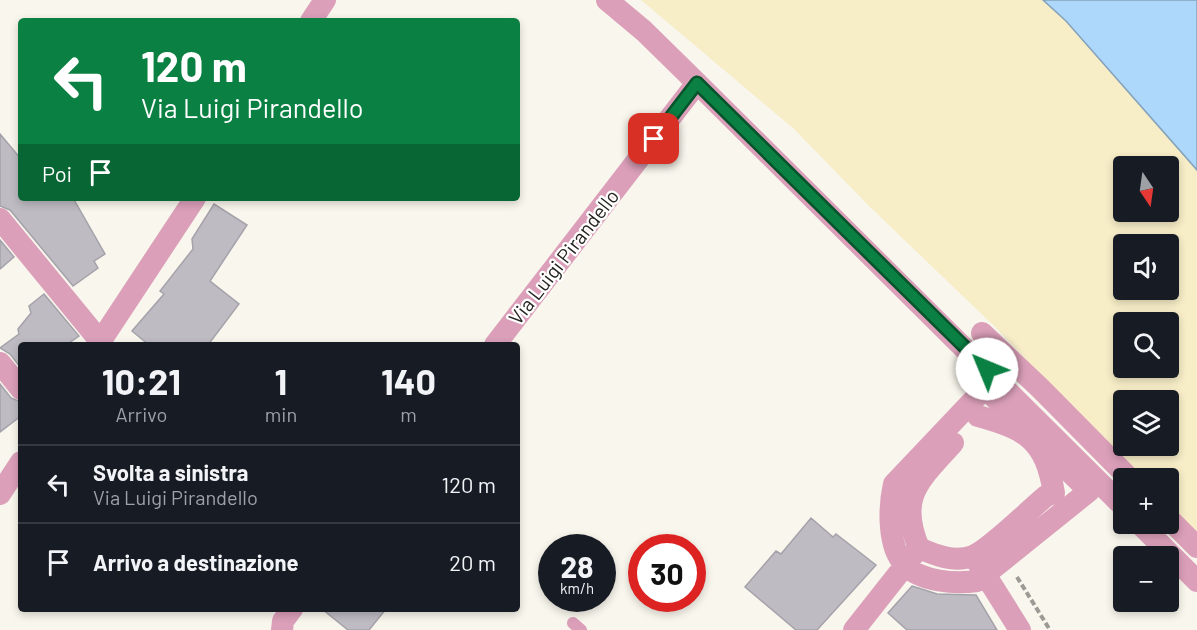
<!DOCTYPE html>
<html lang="it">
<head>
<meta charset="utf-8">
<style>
	:root { --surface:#171b24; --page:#20242c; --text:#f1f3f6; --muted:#9ea1a6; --line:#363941 }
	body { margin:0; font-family:Barlow,sans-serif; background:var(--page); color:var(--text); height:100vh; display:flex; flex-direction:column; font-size:22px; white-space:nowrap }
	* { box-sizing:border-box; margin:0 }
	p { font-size:20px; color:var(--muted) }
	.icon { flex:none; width:33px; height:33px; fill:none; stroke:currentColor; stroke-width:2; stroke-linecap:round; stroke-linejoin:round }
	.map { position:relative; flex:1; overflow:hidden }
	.sheet { position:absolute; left:18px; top:342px; width:502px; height:270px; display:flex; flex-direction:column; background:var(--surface); border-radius:6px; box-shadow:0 3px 9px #0003 }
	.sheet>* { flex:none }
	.top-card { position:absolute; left:18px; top:18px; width:502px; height:183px; border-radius:6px; box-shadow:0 3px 9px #0003; background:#0b8043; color:#fff; overflow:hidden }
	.needle { width:39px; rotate:167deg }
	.buttons { position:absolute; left:1113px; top:156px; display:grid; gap:12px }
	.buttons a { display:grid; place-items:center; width:66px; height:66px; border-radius:6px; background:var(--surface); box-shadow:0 3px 9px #0003; font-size:30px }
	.speed { position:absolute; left:538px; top:534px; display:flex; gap:12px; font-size:30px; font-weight:700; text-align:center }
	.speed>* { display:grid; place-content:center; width:78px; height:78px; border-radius:50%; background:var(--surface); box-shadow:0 3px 9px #0003; line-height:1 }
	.speed small { font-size:15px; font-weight:400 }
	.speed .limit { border:9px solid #d22; background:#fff; color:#111 }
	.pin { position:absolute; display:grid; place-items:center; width:51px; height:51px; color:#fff; margin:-26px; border-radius:12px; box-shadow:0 3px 9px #0006 }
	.me { position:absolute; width:66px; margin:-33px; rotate:315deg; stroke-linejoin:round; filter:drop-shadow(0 0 4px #0008) }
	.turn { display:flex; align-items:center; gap:21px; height:126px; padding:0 24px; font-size:27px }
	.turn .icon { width:78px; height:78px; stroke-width:2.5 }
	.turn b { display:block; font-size:42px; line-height:51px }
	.then { display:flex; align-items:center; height:57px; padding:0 24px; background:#0003; gap:12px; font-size:22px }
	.eta { display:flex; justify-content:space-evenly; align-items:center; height:102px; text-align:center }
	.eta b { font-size:36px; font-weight:700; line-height:42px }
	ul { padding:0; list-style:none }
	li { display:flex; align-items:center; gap:18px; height:78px; padding:0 24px; border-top:2px solid var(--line) }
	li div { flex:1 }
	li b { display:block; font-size:22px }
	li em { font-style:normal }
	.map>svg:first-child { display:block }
</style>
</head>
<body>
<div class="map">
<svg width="1197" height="630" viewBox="0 0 1197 630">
	<rect width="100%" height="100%" fill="#f9f6ed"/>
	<path fill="#f7edc7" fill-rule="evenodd" d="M 641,0 L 1043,0 L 1066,21 L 1197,170 L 1197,536 L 1169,507 L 1168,478 L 1140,478 L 995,327 L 869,206 L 794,129 ZM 1124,166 L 1168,166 L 1168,212 L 1124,212 ZM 1124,244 L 1168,244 L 1168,290 L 1124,290 ZM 1124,322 L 1168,322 L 1168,368 L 1124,368 ZM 1124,400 L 1168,400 L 1168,446 L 1124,446 Z"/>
	<path fill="#add8fc" stroke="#84a2ba" stroke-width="1.5" d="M 1043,0 L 1197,0 L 1197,170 L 1066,21 Z"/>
	<path fill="#bebbc3" stroke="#a4a2aa" stroke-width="1.5" d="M 0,134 L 21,159 L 21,198 L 73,198 L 105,254 L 94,261 L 98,268 L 73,286 L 10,210 L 0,206 Z
		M 214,204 L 247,225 L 210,281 L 239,304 L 208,345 L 149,345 L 132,331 L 164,294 L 160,291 L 193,249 L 192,239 Z
		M 0,240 L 14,257 L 0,269 Z
		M 44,294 L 79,336 L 66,345 L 21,344 L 21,368 L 10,354 L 0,348 L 19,334 L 18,329 L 31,313 L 29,306 Z
		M 0,384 L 11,398 L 21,402 L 21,416 L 0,432 Z
		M 811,518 L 833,537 L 836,534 L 876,565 L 817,630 L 796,630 L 745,587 L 776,551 L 781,554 Z
		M 912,586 L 937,594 L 976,595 L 997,630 L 907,630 L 888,613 Z
		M 322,609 L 386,609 L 369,630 L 348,630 Z"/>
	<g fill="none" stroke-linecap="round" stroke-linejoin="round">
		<path stroke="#9c9a94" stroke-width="4" stroke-dasharray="6 3" stroke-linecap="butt" d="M 1017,577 L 1050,630"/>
		<path stroke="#db9fb9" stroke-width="12" d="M 573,623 L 581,630"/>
		<path stroke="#db9fb9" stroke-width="22" d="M 607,0 L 644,31 L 697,83 L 1124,507
			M 311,21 L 325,0
			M 0,219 L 100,341
			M 982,333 L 1041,389 L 1129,478
			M 98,345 L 195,198
			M 495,345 L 697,83
			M 0,363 L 21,389
			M 985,388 L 1089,491 L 977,581 C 956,584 921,582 905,565 C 887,547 889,506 894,484 Z
			M 0,494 L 21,462
			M 1168,518 L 1197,547
			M 1140,524 L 1197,581
			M 919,548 C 935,555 954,563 973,556 C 990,549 1029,510 1046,496 L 1054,493 C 1045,440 1028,430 978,416
			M 919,548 C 897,496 920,480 953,443
			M 978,563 L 1020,630
			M 282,630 L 283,621 L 292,609
			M 854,630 L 914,554"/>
	</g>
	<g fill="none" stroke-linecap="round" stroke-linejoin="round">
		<g stroke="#07532c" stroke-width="15">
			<path id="route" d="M 654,139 L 697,83 L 987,369"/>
		</g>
		<use href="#route" stroke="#0b8043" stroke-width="10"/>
	</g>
	<g text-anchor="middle" stroke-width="4.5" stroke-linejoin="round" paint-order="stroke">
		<g font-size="20" fill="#252421" stroke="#fff">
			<text transform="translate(564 257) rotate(-52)" y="7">Via Luigi Pirandello</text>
		</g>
	</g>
</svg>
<div class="buttons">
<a><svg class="needle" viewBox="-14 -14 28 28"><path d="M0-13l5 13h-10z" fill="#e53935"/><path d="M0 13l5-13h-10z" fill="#9ea1a6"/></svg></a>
<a><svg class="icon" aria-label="sound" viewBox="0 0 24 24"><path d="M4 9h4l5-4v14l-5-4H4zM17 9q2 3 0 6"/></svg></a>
<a><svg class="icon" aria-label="search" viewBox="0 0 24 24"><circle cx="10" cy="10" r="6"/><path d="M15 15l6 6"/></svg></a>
<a><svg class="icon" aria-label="layers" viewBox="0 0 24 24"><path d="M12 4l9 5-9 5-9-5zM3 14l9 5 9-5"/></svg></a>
<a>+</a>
<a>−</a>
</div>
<div class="speed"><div>28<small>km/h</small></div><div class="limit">30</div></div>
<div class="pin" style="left:654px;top:139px;background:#d93025"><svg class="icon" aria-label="arrive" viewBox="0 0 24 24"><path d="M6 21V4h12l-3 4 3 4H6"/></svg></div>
<svg class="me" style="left:987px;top:369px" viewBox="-20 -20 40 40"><circle r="19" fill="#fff"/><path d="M0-13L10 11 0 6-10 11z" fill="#0b8043"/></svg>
<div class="top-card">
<div class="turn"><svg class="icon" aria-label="left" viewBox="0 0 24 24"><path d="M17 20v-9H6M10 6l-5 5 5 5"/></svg><div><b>120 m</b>Via Luigi Pirandello</div></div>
<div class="then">Poi<svg class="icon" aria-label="arrive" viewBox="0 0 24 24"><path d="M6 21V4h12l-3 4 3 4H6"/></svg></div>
</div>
<section class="sheet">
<div class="eta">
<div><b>10:21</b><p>Arrivo</p></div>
<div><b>1</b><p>min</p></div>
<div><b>140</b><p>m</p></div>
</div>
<ul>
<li><svg class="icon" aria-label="left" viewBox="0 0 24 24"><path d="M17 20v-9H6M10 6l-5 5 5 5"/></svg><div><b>Svolta a sinistra</b><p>Via Luigi Pirandello</p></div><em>120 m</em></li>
<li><svg class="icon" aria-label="arrive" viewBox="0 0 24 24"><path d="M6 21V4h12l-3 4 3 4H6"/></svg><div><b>Arrivo a destinazione</b></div><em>20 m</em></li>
</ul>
</section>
</div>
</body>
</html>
